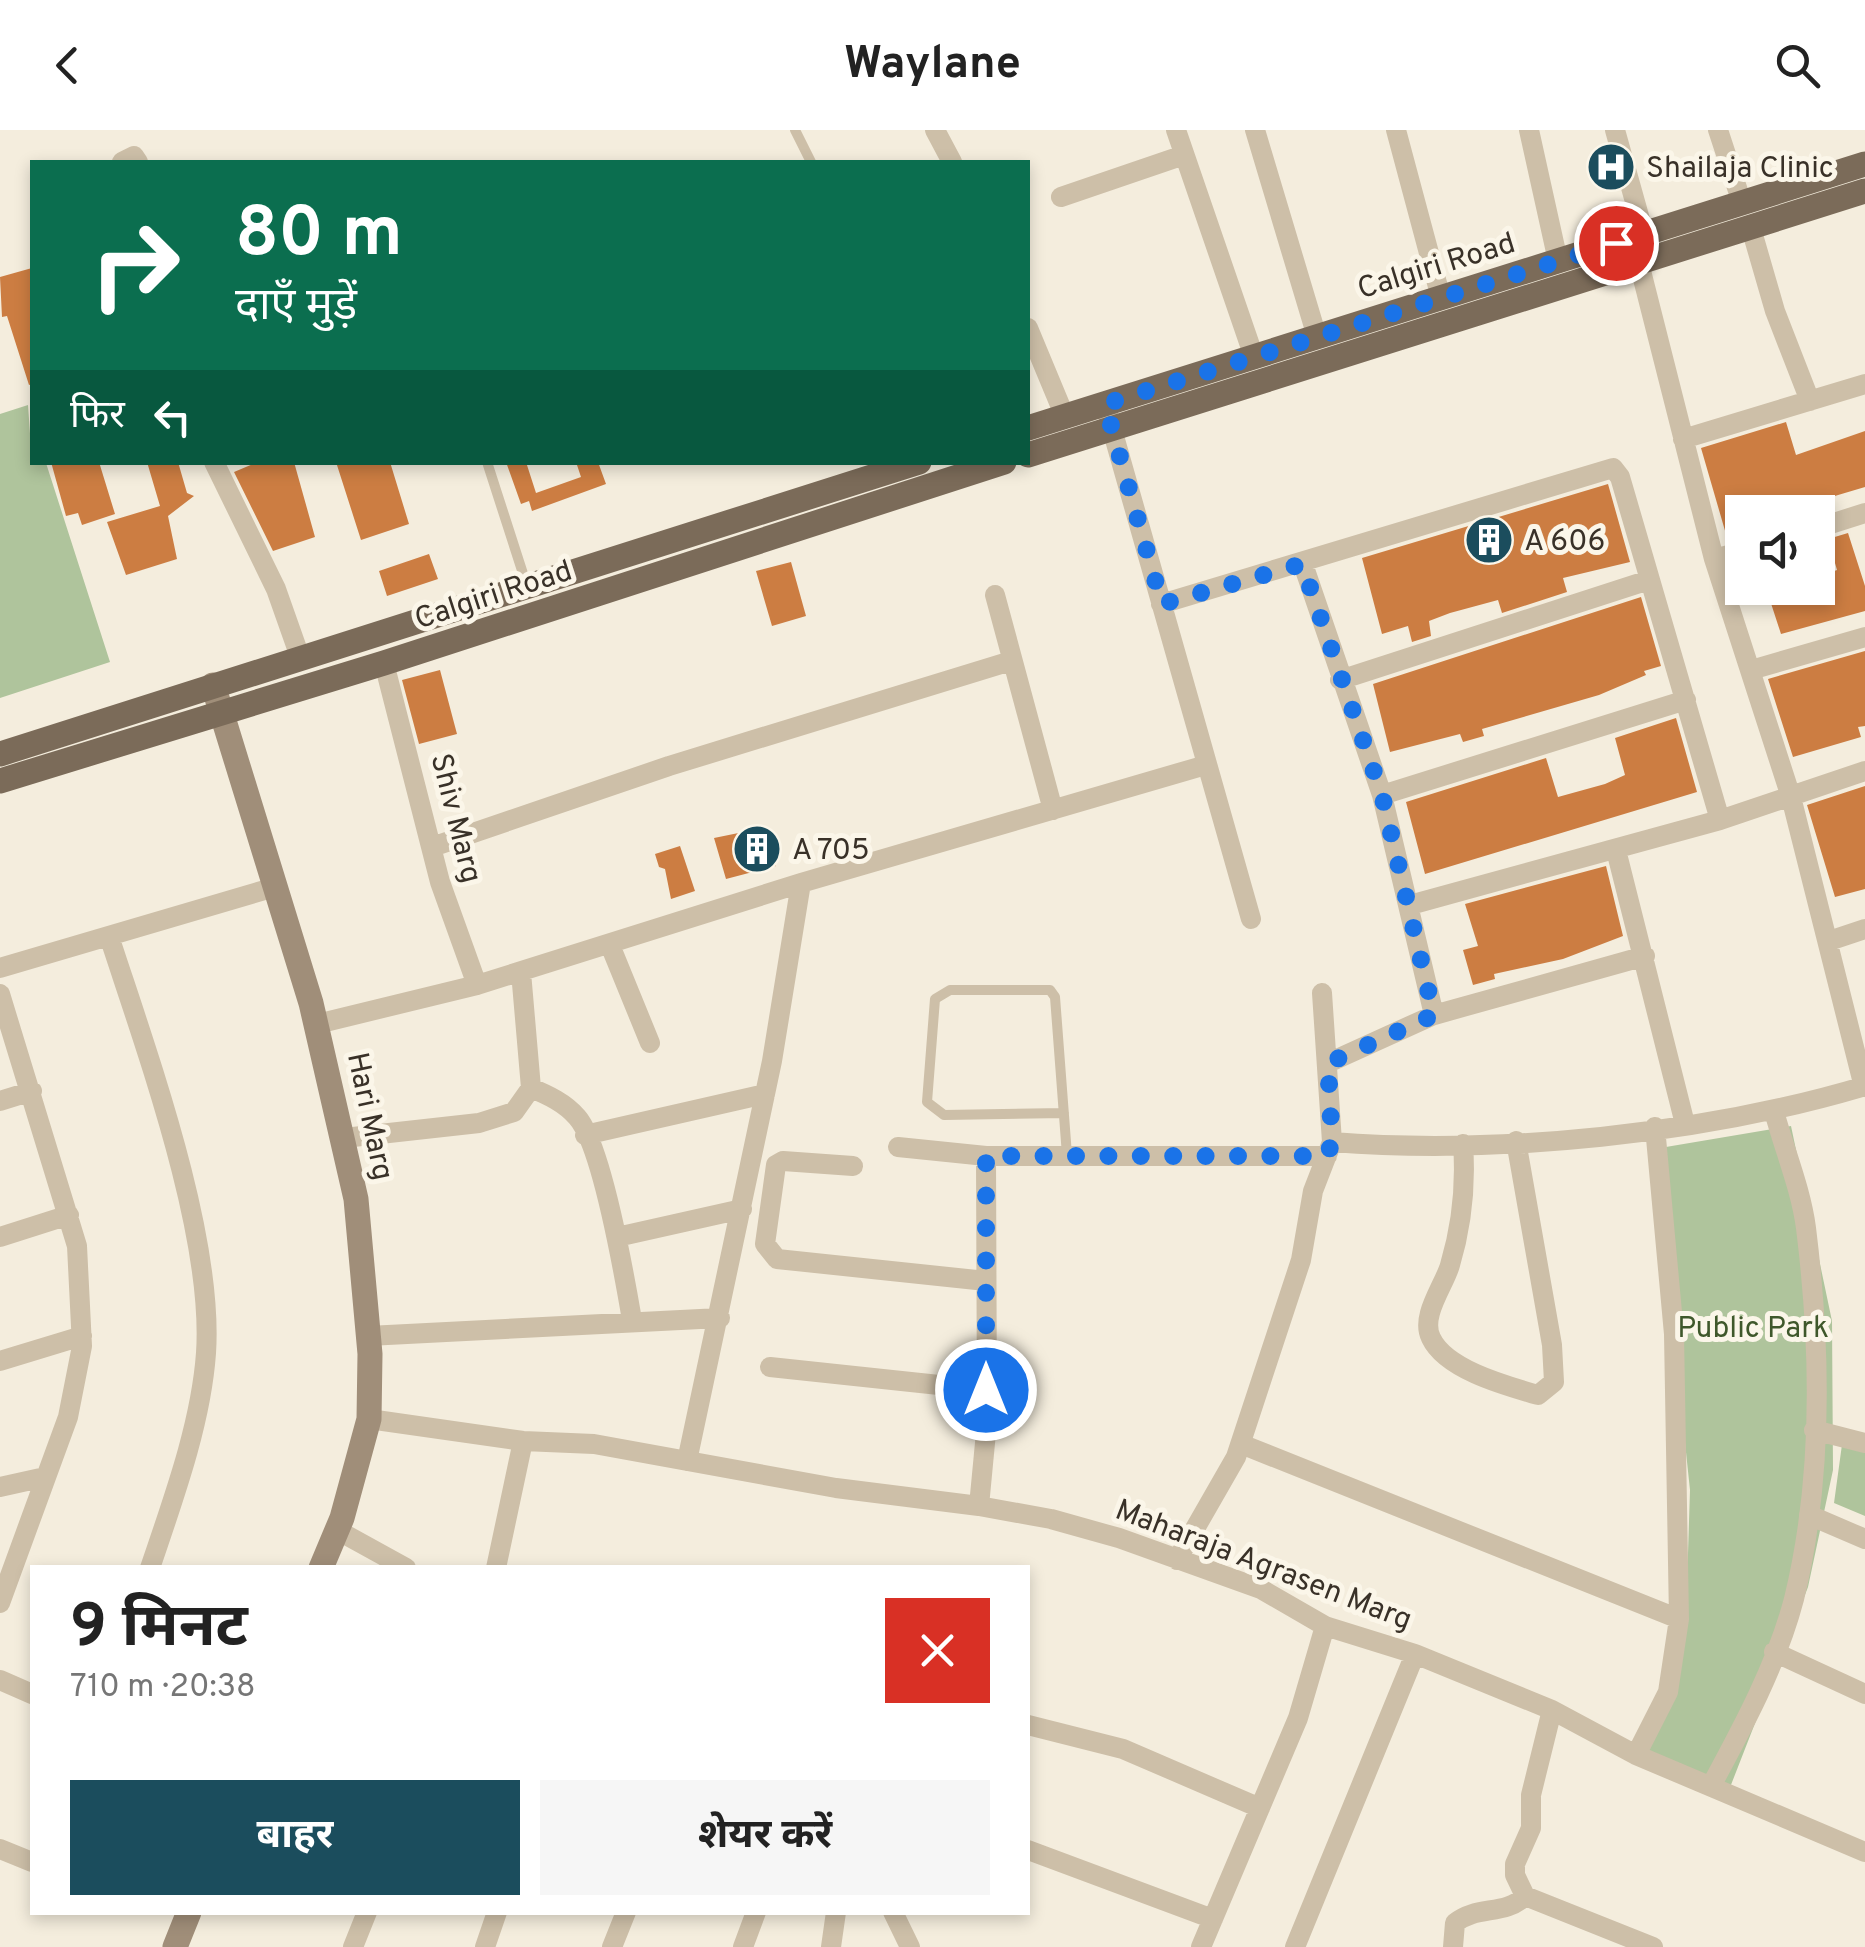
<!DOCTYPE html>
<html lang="hi">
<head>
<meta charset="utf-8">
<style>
	:root { --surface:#fff; --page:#f6f6f6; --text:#222; --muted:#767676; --accent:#1b4d5d }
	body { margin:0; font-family:Overpass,"Noto Sans Devanagari",sans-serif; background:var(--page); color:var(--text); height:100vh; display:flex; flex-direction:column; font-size:38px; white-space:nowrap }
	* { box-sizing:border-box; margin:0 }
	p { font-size:32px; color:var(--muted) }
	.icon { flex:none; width:55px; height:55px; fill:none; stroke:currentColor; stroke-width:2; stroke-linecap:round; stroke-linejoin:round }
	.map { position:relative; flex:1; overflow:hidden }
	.drawer { position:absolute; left:30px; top:1435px; width:1000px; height:350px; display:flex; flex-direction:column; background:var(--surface); border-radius:0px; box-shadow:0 5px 15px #0003 }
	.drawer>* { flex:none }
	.hud { position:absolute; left:30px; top:30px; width:1000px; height:305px; border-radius:0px; box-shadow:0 5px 15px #0003; background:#0b6e4f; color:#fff; overflow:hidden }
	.tools { position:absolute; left:1725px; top:365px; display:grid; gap:20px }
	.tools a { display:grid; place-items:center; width:110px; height:110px; border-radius:0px; background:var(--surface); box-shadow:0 5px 15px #0003; font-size:50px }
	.pin { position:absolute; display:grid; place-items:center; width:85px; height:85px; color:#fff; margin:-42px; border:5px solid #fff; border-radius:50%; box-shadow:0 2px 10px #0007 }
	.me { position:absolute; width:110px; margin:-55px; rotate:0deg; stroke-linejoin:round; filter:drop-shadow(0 0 8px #0008) }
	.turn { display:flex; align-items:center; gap:35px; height:210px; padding:0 40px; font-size:45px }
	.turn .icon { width:130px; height:130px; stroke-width:2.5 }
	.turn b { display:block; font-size:70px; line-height:85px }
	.then { display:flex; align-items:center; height:95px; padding:0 40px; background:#0003; gap:20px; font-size:38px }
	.round { display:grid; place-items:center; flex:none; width:105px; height:105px; border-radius:0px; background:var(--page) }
	.overview { display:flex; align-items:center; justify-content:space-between; height:170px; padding:0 40px }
	h1 { font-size:60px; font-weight:700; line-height:75px }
	.button { display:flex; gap:20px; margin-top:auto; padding:20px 40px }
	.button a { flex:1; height:115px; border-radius:0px; background:var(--accent); color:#fff; font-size:40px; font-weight:700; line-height:115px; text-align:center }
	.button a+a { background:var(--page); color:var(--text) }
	header { display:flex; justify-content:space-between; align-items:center; height:130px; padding:0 40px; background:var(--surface); font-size:45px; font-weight:700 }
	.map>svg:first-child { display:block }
</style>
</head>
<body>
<header><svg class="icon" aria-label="back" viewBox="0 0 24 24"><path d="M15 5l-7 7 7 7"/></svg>Waylane<svg class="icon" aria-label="search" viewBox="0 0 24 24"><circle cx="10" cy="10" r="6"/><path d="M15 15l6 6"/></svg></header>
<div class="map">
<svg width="1865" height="1817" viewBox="0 0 1865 1817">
	<rect width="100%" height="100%" fill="#f4eddd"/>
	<path fill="#afc49c" d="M 28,275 L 32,332 L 46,333 L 110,532 L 0,568 L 0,284 Z
		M 1791,996 L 1832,1191 L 1833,1340 L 1808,1457 L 1729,1660 L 1640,1617 L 1686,1487 L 1690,1360 L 1654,1019 Z
		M 1844,1300 L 1865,1306 L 1865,1386 L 1834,1373 Z"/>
	<path fill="#cc7d42" d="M 1607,21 L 1616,55 L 1605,58 L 1596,24 Z
		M 32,138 L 32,254 L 29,255 L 7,186 L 2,187 L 0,147 Z
		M 1786,292 L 1796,325 L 1865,301 L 1865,357 L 1781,382 L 1742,382 L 1742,408 L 1728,411 L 1701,318 Z
		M 51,332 L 99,332 L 115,384 L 82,395 L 78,383 L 66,386 Z
		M 147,332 L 178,332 L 187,363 L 194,366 L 168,386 L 177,429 L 126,445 L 107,392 L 160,376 Z
		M 258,332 L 294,332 L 315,407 L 273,421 L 234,342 Z
		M 336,332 L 390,332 L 409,394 L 361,410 Z
		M 506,332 L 526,332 L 536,363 L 581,347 L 576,332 L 598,332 L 606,354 L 532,381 L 529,371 L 521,374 Z
		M 1608,354 L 1630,432 L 1563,448 L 1567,462 L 1502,483 L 1498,470 L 1450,483 L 1429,491 L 1431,506 L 1412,512 L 1408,496 L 1382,504 L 1362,428 Z
		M 1848,403 L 1865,456 L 1865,481 L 1781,504 L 1766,458 L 1818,458 L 1818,447 L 1837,440 L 1828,409 Z
		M 429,424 L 438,449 L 387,466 L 379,441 Z
		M 791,432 L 806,486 L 772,496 L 756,441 Z
		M 1641,467 L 1661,536 L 1644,541 L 1646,545 L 1599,565 L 1482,599 L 1484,606 L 1463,612 L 1460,604 L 1390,622 L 1373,554 Z
		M 1865,521 L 1865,596 L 1858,597 L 1861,607 L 1793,627 L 1768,549 Z
		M 440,540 L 457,604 L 419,614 L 402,550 Z
		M 1676,588 L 1697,662 L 1425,744 L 1406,672 L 1546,628 L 1558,667 L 1605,654 L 1625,645 L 1615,608 Z
		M 1865,656 L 1865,759 L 1835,767 L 1807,675 Z
		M 763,698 L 776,736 L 726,749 L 714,708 Z
		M 680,716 L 695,761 L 671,769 L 665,739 L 659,737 L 655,724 Z
		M 1606,736 L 1623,806 L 1563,829 L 1494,844 L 1495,849 L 1473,855 L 1463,820 L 1478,816 L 1465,774 Z"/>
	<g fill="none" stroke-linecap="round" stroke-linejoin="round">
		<path stroke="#cdbfa8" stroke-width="10" d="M 795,0 L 811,32
			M 487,332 L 527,456
			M 1064,983 L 944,985 L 927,972 L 935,869 L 950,860 L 1050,860 L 1055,867 L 1067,1025"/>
		<path stroke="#cdbfa8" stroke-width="20" d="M 935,0 L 952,32
			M 1176,0 L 1254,227
			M 1255,0 L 1317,207
			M 1396,0 L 1441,168
			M 1529,0 L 1558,131
			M 1615,0 L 1644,104
			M 1718,0 L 1742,73
			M 122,32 L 134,26 L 138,32
			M 1061,67 L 1184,25
			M 1751,98 L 1775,181 L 1810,271
			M 1639,133 L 1714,429 L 1791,667 L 1864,957
			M 1028,198 L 1065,287
			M 1108,285 L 1251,789
			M 1683,309 L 1865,254
			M 214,332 L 276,459 L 300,527
			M 1818,398 L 1865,383
			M 1714,429 L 1742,421
			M 1303,434 L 1382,665 L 1434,885
			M 995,465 L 1053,680
			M 1161,474 L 1613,338 L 1620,347 L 1720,690
			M 384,533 L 440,752 L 477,855
			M 1751,540 L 1865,507
			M 1340,550 L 1649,450
			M 1382,665 L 1686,570
			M 432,717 L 669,636 L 1011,531
			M 1616,720 L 1685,994
			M 1410,775 L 1720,690 L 1865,641
			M 109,806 C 146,920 214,1105 206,1223 C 201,1294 173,1370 150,1438
			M 1829,811 L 1865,799
			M 610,815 L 650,913
			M 0,838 L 275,757
			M 0,864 L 77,1116 L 82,1216 L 68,1287 L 0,1473
			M 317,894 L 477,855 L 801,753 L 1206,635
			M 1328,933 L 1434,885 L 1645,826
			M 531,958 C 548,965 565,973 577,987 C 602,1015 625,1149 632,1190
			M 0,971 L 32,961
			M 585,1005 L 765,964
			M 344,1008 L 479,993 L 514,982 L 531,958 L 521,842
			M 1332,1012 C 1500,1025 1704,1004 1865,956
			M 1463,1014 C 1466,1055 1462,1095 1450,1135 C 1444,1156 1420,1186 1431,1208 C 1446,1240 1507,1256 1538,1265 L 1554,1252 L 1552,1215 L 1516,1011
			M 898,1017 L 986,1026 L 1327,1026
			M 853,1036 L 783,1031 L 776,1035 L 765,1114 L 777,1129 L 986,1151
			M 0,1107 L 69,1085
			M 617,1107 L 742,1079
			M 368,1206 L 720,1188
			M 0,1231 L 82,1206
			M 770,1237 L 986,1260
			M 369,1289 L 523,1311 L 594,1314 L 836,1358 L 979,1376 L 1051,1389 L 1119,1408 L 1261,1459 L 1325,1496 L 1415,1524 L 1552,1580 L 1636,1625 L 1865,1722
			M 1814,1300 L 1865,1313
			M 1241,1314 L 1679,1489
			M 687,1331 L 772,931 L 801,753
			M 0,1357 L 45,1347
			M 979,1376 L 987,1292 L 986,1026
			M 1809,1385 L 1865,1409
			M 337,1400 L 406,1438
			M 1177,1430 L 1236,1327 L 1301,1130 L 1313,1061 L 1332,1012 L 1322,863
			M 496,1438 L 523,1311
			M 1774,1522 L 1865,1564
			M 0,1550 L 32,1564
			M 1028,1595 L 1123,1619 L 1260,1678
			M 1636,1625 L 1668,1562 L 1679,1489 L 1674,1204 L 1655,997
			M 1711,1656 C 1743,1597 1777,1534 1794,1469 C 1823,1350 1821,1219 1806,1098 C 1801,1059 1784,1019 1774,981
			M 0,1719 L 32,1732
			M 1028,1720 L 1213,1789
			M 1525,1766 L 1653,1817
			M 893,1782 L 910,1817
			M 353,1817 L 367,1782
			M 485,1817 L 497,1782
			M 612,1817 L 626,1782
			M 743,1817 L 756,1782
			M 831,1817 L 836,1782
			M 1201,1817 L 1298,1588 L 1325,1496
			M 1295,1817 L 1415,1524
			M 1453,1817 L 1455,1793 C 1477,1775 1505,1786 1525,1766 L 1515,1745 L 1515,1734 L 1531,1698 L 1531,1665 L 1552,1580"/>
		<path stroke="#a08e79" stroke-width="25" d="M 213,555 L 311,873 L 356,1069 L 370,1224 L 369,1289 L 342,1388 L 321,1438
			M 175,1817 L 189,1782"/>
		<path stroke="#7b6b59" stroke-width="25" d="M 1028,298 L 1865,34
			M 1028,325 L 1865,61
			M 0,624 L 919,332
			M 0,651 L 384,533 L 1004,332"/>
	</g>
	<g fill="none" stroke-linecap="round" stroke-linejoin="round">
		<path stroke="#1a73e8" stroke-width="18" stroke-dasharray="0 32.4" d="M 986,1260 L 986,1026 L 1327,1026 L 1332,1012 L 1328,933 L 1434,885 L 1382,665 L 1302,434 L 1162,474 L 1105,274 L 1616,113"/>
	</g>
	<defs>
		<g id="hospital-disc" transform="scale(2.5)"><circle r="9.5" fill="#1b4d5d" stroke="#fbf6e9"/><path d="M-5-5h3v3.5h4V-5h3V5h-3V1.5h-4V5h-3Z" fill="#fff"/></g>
		<g id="building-disc" transform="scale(2.5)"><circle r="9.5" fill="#1b4d5d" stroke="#fbf6e9"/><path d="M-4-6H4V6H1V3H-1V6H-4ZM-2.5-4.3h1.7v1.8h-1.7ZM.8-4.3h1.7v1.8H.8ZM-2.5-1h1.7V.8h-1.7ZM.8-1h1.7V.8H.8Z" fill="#fff"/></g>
	</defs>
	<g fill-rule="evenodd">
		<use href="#hospital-disc" x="1611" y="37"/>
		<use href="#building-disc" x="1489" y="410"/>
		<use href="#building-disc" x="757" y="719"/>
	</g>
	<g text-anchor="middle" stroke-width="10" stroke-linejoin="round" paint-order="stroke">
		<g font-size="30" fill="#393128" stroke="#fbf6e9" text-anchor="start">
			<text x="1646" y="47">Shailaja Clinic</text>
			<text x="1524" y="420">A 606</text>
			<text x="792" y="729">A 705</text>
		</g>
		<g font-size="30" fill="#393128" stroke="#fbf6e9">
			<text transform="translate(1436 135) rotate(-17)" y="10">Calgiri Road</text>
			<text transform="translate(493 464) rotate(-18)" y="10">Calgiri Road</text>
			<text transform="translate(457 688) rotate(76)" y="10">Shiv Marg</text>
			<text transform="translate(371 986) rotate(78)" y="10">Hari Marg</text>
			<text transform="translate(1264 1434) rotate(21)" y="10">Maharaja Agrasen Marg</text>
		</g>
		<g font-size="30" fill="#3f582b" stroke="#fbf6e9">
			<text x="1753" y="1207">Public Park</text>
		</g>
	</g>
</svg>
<div class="tools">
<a><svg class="icon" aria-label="sound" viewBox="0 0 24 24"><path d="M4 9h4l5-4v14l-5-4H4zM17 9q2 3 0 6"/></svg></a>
</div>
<div class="pin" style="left:1616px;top:113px;background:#d93025"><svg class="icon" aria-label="arrive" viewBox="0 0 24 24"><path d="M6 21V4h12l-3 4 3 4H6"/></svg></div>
<svg class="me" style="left:986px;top:1260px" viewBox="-20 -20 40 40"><circle r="17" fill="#1a73e8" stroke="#fff" stroke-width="3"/><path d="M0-11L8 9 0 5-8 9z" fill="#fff"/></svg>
<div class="hud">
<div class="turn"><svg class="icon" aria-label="right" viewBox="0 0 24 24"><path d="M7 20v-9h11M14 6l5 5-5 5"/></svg><div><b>80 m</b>दाएँ मुड़ें</div></div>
<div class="then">फिर<svg class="icon" aria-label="left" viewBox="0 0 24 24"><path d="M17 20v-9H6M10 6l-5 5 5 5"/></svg></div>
</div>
<section class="drawer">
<div class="overview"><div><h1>9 मिनट</h1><p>710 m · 20:38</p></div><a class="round" style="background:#d93025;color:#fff"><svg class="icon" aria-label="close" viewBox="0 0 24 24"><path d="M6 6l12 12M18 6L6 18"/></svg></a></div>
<div class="button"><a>बाहर</a><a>शेयर करें</a></div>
</section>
</div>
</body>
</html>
